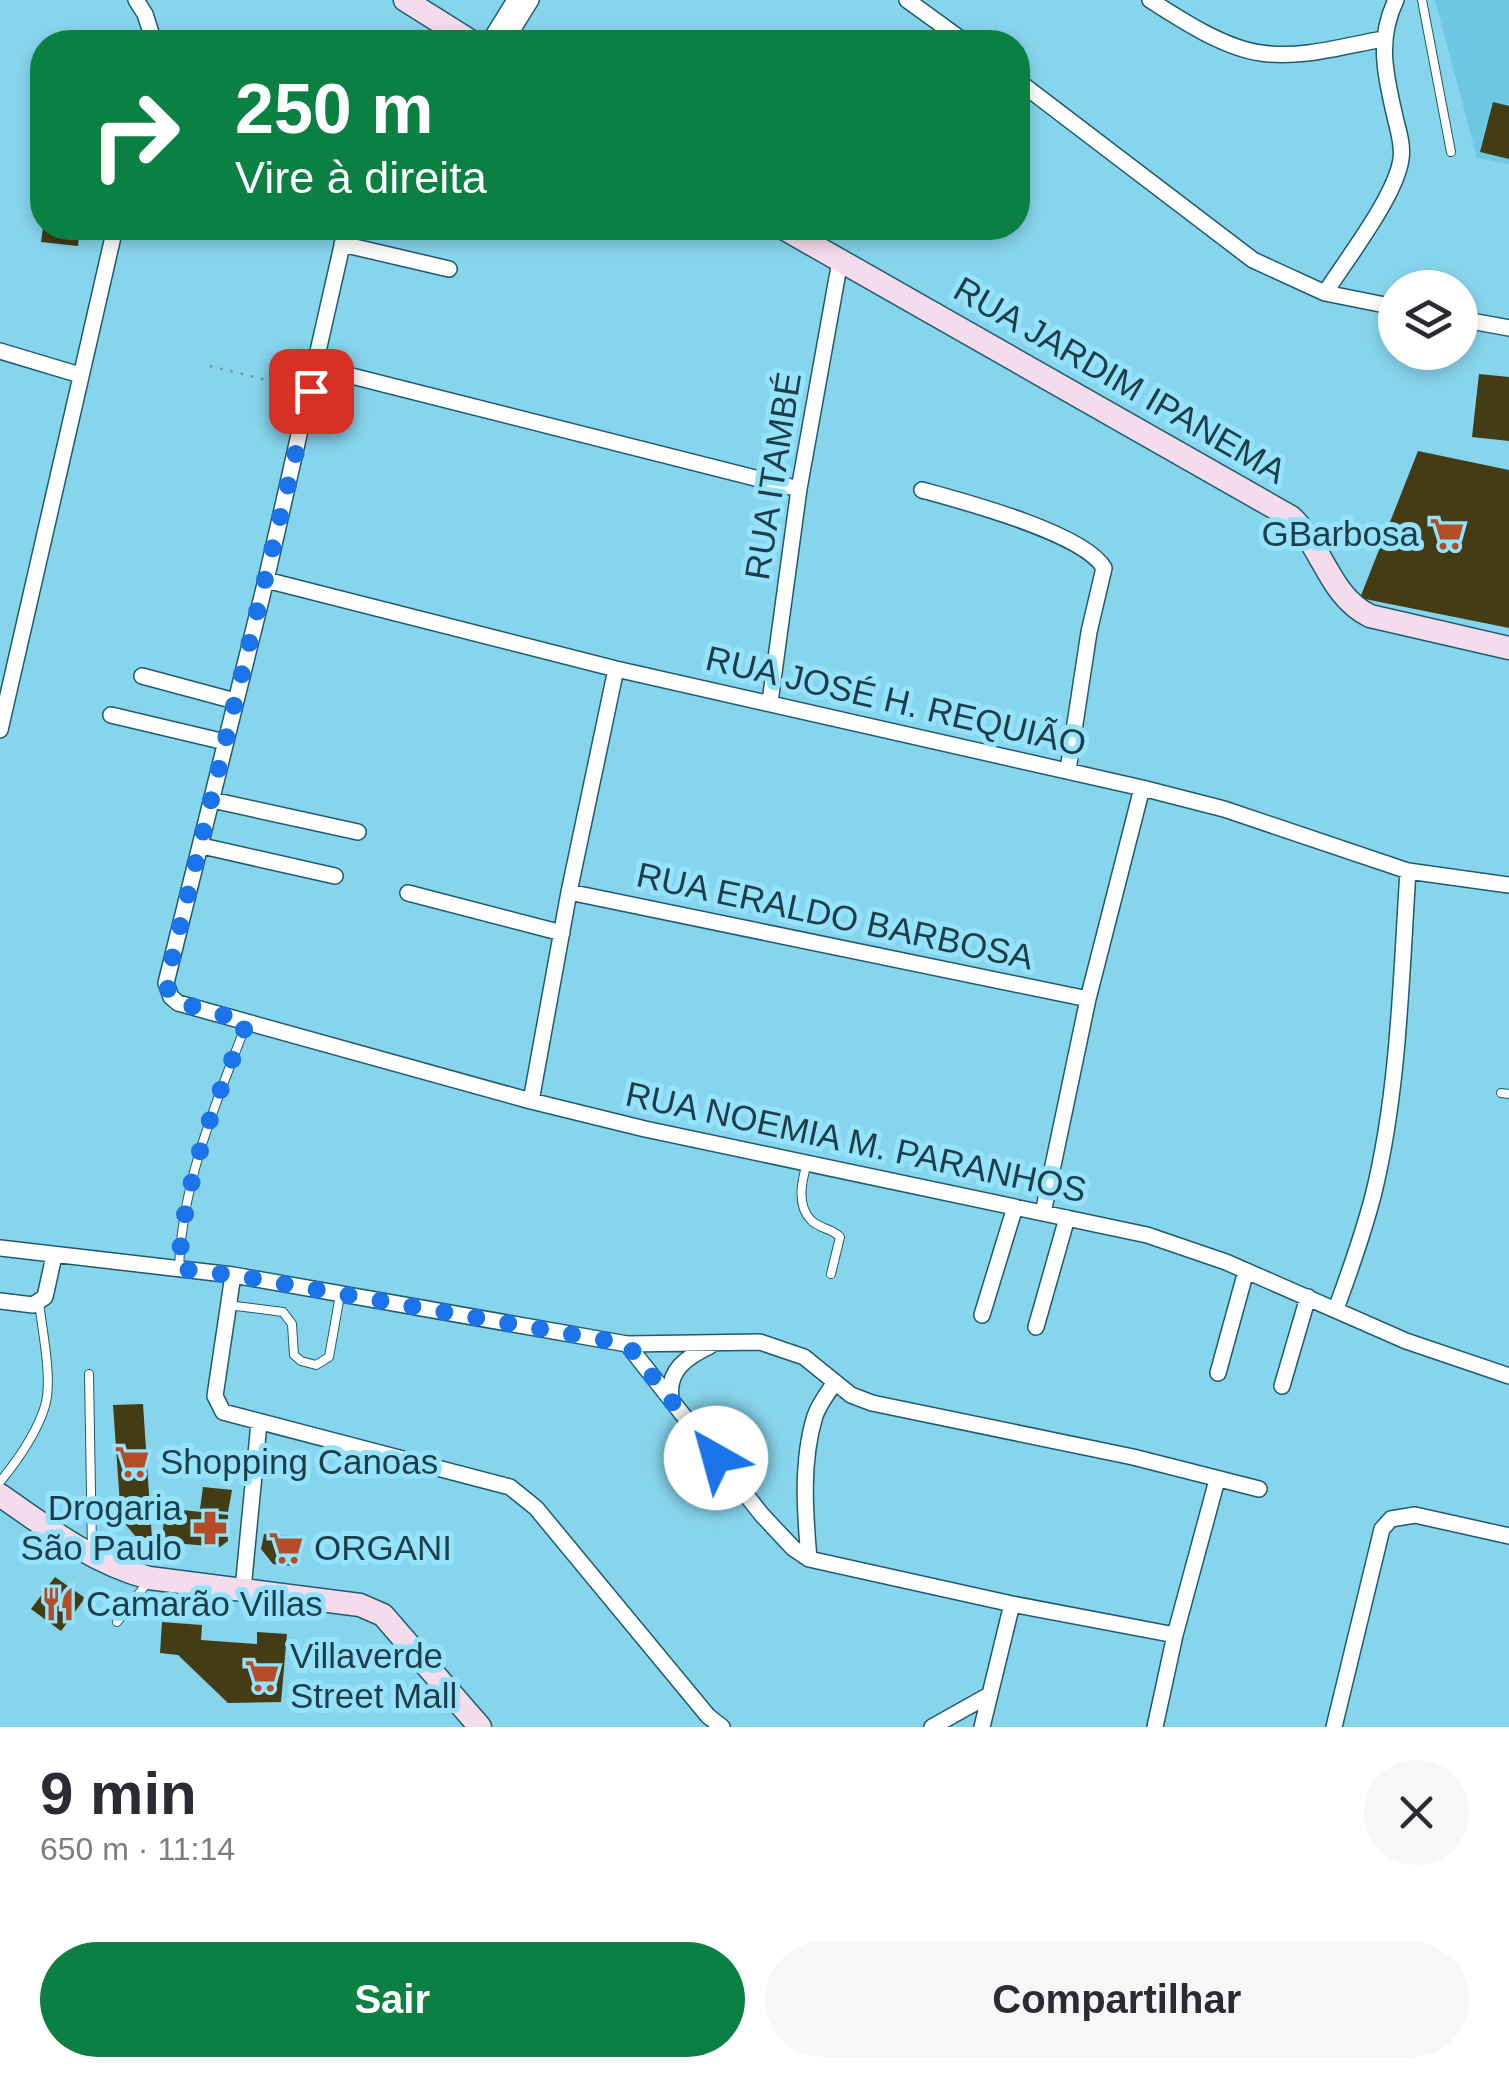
<!DOCTYPE html>
<html lang="pt">
<head>
<meta charset="utf-8">
<style>
	:root { --surface:#fff; --page:#f7f7f7; --text:#2b2b33; --muted:#7c7c81; --accent:#0b8043 }
	body { margin:0; font-family:Helvetica,sans-serif; background:var(--page); color:var(--text); height:100vh; display:flex; flex-direction:column; font-size:38px; white-space:nowrap }
	* { box-sizing:border-box; margin:0 }
	p { font-size:32px; color:var(--muted) }
	.icon { flex:none; width:55px; height:55px; fill:none; stroke:currentColor; stroke-width:2; stroke-linecap:round; stroke-linejoin:round }
	.map { position:relative; height:1727px; overflow:hidden }
	.sheet { display:flex; flex-direction:column; background:var(--surface); flex:1 }
	.sheet>* { flex:none }
	.hud { position:absolute; left:30px; top:30px; width:1000px; height:210px; border-radius:40px; box-shadow:0 5px 15px #0003; background:#0b8043; color:#fff; overflow:hidden }
	.tools { position:absolute; left:1378px; top:270px; display:grid; gap:20px }
	.tools a { display:grid; place-items:center; width:100px; height:100px; border-radius:50%; background:var(--surface); box-shadow:0 5px 15px #0003; font-size:50px }
	.pin { position:absolute; display:grid; place-items:center; width:85px; height:85px; color:#fff; margin:-42px; border-radius:20px; box-shadow:0 5px 15px #0006 }
	.me { position:absolute; width:110px; margin:-55px; rotate:322deg; stroke-linejoin:round; filter:drop-shadow(0 0 8px #0008) }
	.turn { display:flex; align-items:center; gap:35px; height:210px; padding:0 40px; font-size:45px }
	.turn .icon { width:130px; height:130px; stroke-width:2.5 }
	.turn b { display:block; font-size:70px; line-height:85px }
	.round { display:grid; place-items:center; flex:none; width:105px; height:105px; border-radius:52px; background:var(--page) }
	.headline { display:flex; align-items:center; justify-content:space-between; height:170px; padding:0 40px }
	h1 { font-size:60px; font-weight:800; line-height:75px }
	.action { display:flex; gap:20px; margin-top:auto; padding:20px 40px }
	.action a { flex:1; height:115px; border-radius:60px; background:var(--accent); color:#fff; font-size:40px; font-weight:800; line-height:115px; text-align:center }
	.action a+a { background:var(--page); color:var(--text) }
	.map>svg:first-child { display:block }
</style>
</head>
<body>
<div class="map">
<svg width="1509" height="1727" viewBox="0 0 1509 1727">
	<rect width="100%" height="100%" fill="#87d5ed"/>
	<path fill="#6fc8e3" d="M 1435,0 L 1509,0 L 1509,164 L 1477,158 Z"/>
	<path fill="#433c14" d="M 1493,102 L 1509,106 L 1509,159 L 1480,152 Z
		M 43,228 L 80,228 L 78,246 L 41,242 Z
		M 1479,374 L 1509,377 L 1509,441 L 1472,437 Z
		M 1418,451 L 1509,470 L 1509,628 L 1360,598 Z
		M 143,1404 L 152,1539 L 136,1537 L 121,1519 L 113,1405 Z
		M 203,1487 L 232,1490 L 228,1512 L 200,1509 Z
		M 165,1508 L 228,1515 L 228,1541 L 220,1547 L 162,1542 Z
		M 264,1534 L 294,1536 L 290,1555 L 292,1566 L 273,1564 L 261,1549 Z
		M 55,1577 L 85,1598 L 61,1631 L 31,1609 Z
		M 162,1622 L 202,1625 L 201,1640 L 257,1644 L 257,1632 L 287,1634 L 281,1702 L 228,1703 L 178,1655 L 160,1653 Z"/>
	<g fill="none" stroke-linecap="round" stroke-linejoin="round">
		<g stroke="#1e5b6c" stroke-width="10">
			<path id="lane" d="M 1422,0 L 1451,152
				M 1501,1093 L 1509,1094
				M 807,1163 C 802,1180 796,1205 811,1220 C 819,1229 832,1228 840,1237 L 831,1274
				M 179,1269 C 182,1181 216,1103 247,1022
				M 228,1305 L 283,1312 L 292,1324 L 294,1355 L 301,1361 L 316,1365 L 329,1357 L 340,1295
				M 89,1374 L 92,1552
				M 0,1482 C 17,1461 37,1433 45,1406 C 53,1380 42,1330 39,1302
				M 117,1622 L 147,1583"/>
		</g>
		<g stroke="#1e5b6c" stroke-width="18">
			<path id="street" d="M 136,0 L 145,14 L 154,42
				M 907,0 L 965,42
				M 1150,0 C 1181,20 1224,48 1261,53 C 1301,59 1344,46 1383,39
				M 489,42 L 515,0
				M 505,42 L 531,0
				M 1018,81 L 1253,260 L 1325,293 L 1395,307
				M 346,228 L 266,580 L 166,983 L 171,997 L 178,1003 L 531,1101 L 645,1129 L 1147,1235 L 1226,1262 L 1406,1341 L 1509,1376
				M 342,244 L 449,269
				M 1325,293 C 1346,260 1396,196 1401,159 C 1403,146 1399,133 1396,121 C 1386,78 1376,41 1396,0
				M 1460,319 L 1509,328
				M 0,351 L 80,375
				M 316,367 L 799,489
				M 922,490 C 962,501 1084,533 1104,568 L 1089,632 L 1068,770
				M 266,580 L 616,669 L 1142,788 L 1224,809 L 1408,871 L 1509,885
				M 142,676 L 235,701
				M 770,702 L 799,489 L 840,261
				M 111,715 L 225,742
				M 0,730 L 115,228
				M 212,800 L 358,832
				M 202,846 L 335,876
				M 569,892 L 1088,999
				M 408,893 L 562,933
				M 531,1101 L 569,892 L 616,669
				M 1043,1213 L 1088,999 L 1142,788
				M 0,1248 L 233,1275 L 627,1344 L 762,1515 L 793,1548 L 809,1559 L 1012,1604 L 1175,1635
				M 233,1275 L 215,1396 L 223,1412 L 510,1487 L 536,1508 L 708,1716 L 722,1727
				M 0,1301 L 33,1305 L 45,1297 L 54,1256
				M 1336,1309 C 1350,1271 1364,1232 1374,1192 C 1399,1089 1401,978 1408,871
				M 982,1315 L 1015,1207
				M 1036,1327 L 1067,1218
				M 627,1344 L 760,1342 L 804,1357 L 851,1395 L 872,1403 L 1133,1457 L 1259,1489
				M 1218,1373 L 1246,1271
				M 1282,1386 L 1308,1297
				M 671,1398 C 667,1370 687,1357 710,1346
				M 809,1559 C 805,1513 801,1461 815,1416 C 819,1404 828,1393 835,1382
				M 243,1589 L 259,1423
				M 932,1727 L 989,1695
				M 982,1727 L 1012,1604
				M 1155,1727 L 1175,1635 L 1217,1480
				M 1334,1727 L 1382,1529 L 1391,1519 L 1415,1515 L 1509,1536"/>
		</g>
		<g stroke="#1e5b6c" stroke-width="25">
			<path id="secondary" d="M 405,0 L 472,42
				M 783,228 L 1291,517 C 1323,547 1329,596 1370,616 L 1509,648
				M 0,1495 C 47,1528 93,1563 149,1578 L 360,1605 L 383,1615 L 480,1727"/>
		</g>
		<path stroke="#5d99ac" stroke-width="2.5" stroke-dasharray="2.5 8" stroke-linecap="butt" d="M 210,366 L 295,387"/>
		<use href="#lane" stroke="#fff" stroke-width="8"/>
		<use href="#street" stroke="#fff" stroke-width="15"/>
		<use href="#secondary" stroke="#f5dced" stroke-width="22"/>
	</g>
	<g fill="none" stroke-linecap="round" stroke-linejoin="round">
		<path stroke="#1a73e8" stroke-width="18" stroke-dasharray="0 32.4" d="M 311,391 L 166,984 L 171,997 L 178,1002 L 247,1022 C 215,1103 183,1181 179,1269 L 233,1275 L 627,1344 L 716,1458"/>
	</g>
	<defs>
		<g id="supermarket-bare" transform="scale(2.7)"><path d="M-6-5.5h2.5l.6 2H6L4.5 2H-2.5L-4.4-4H-6ZM-1.5 3.2a1.3 1.3 0 1 0 .1 0ZM3 3.2a1.3 1.3 0 1 0 .1 0Z" fill="#b44d26" stroke="#94e2fb" stroke-width="2.5" paint-order="stroke"/></g>
		<g id="pharmacy-bare" transform="scale(2.7)"><path d="M-2-6h4v4h4v4h-4v4h-4v-4h-4v-4h4Z" fill="#b44d26" stroke="#94e2fb" stroke-width="2.5" paint-order="stroke"/></g>
		<g id="restaurant-bare" transform="scale(2.7)"><path d="M-5-6h1v4h1v-4h1v4h1v-4h1v5L-1.5 .5V6h-2V.5L-5-1ZM5-6V6H3V1.5H1.5Q1.5-4 5-6Z" fill="#b44d26" stroke="#94e2fb" stroke-width="2.5" paint-order="stroke"/></g>
	</defs>
	<g fill-rule="evenodd">
		<use href="#supermarket-bare" x="1447" y="534"/>
		<use href="#supermarket-bare" x="132" y="1462"/>
		<use href="#pharmacy-bare" x="210" y="1528"/>
		<use href="#supermarket-bare" x="286" y="1548"/>
		<use href="#restaurant-bare" x="58" y="1604"/>
		<use href="#supermarket-bare" x="262" y="1676"/>
	</g>
	<g text-anchor="middle" stroke-width="10" stroke-linejoin="round" paint-order="stroke">
		<g font-size="35" fill="#1d3e48" stroke="#94e2fb">
			<text transform="translate(1120 380) rotate(30)" y="12">RUA JARDIM IPANEMA</text>
			<text transform="translate(773 476) rotate(-81)" y="12">RUA ITAMBÉ</text>
			<text transform="translate(896 701) rotate(13)" y="12">RUA JOSÉ H. REQUIÃO</text>
			<text transform="translate(835 916) rotate(12)" y="12">RUA ERALDO BARBOSA</text>
			<text transform="translate(856 1142) rotate(12)" y="12">RUA NOEMIA M. PARANHOS</text>
		</g>
		<g font-size="35" fill="#1d3e48" stroke="#94e2fb" text-anchor="start">
			<text x="1419" y="546" text-anchor="end">GBarbosa</text>
			<text x="160" y="1474">Shopping Canoas</text>
			<text x="182" y="1520" text-anchor="end">Drogaria<tspan x="182" dy="40">São Paulo</tspan></text>
			<text x="314" y="1560">ORGANI</text>
			<text x="86" y="1616">Camarão Villas</text>
			<text x="290" y="1668">Villaverde<tspan x="290" dy="40">Street Mall</tspan></text>
		</g>
	</g>
</svg>
<div class="tools">
<a><svg class="icon" aria-label="layers" viewBox="0 0 24 24"><path d="M12 4l9 5-9 5-9-5zM3 14l9 5 9-5"/></svg></a>
</div>
<div class="pin" style="left:311px;top:391px;background:#d93025"><svg class="icon" aria-label="arrive" viewBox="0 0 24 24"><path d="M6 21V4h12l-3 4 3 4H6"/></svg></div>
<svg class="me" style="left:716px;top:1458px" viewBox="-20 -20 40 40"><circle r="19" fill="#fff"/><path d="M0-13L10 11 0 6-10 11z" fill="#1a73e8"/></svg>
<div class="hud">
<div class="turn"><svg class="icon" aria-label="right" viewBox="0 0 24 24"><path d="M7 20v-9h11M14 6l5 5-5 5"/></svg><div><b>250 m</b>Vire à direita</div></div>
</div>
</div>
<section class="sheet">
<div class="headline"><div><h1>9 min</h1><p>650 m · 11:14</p></div><a class="round"><svg class="icon" aria-label="close" viewBox="0 0 24 24"><path d="M6 6l12 12M18 6L6 18"/></svg></a></div>
<div class="action"><a>Sair</a><a>Compartilhar</a></div>
</section>
</body>
</html>
